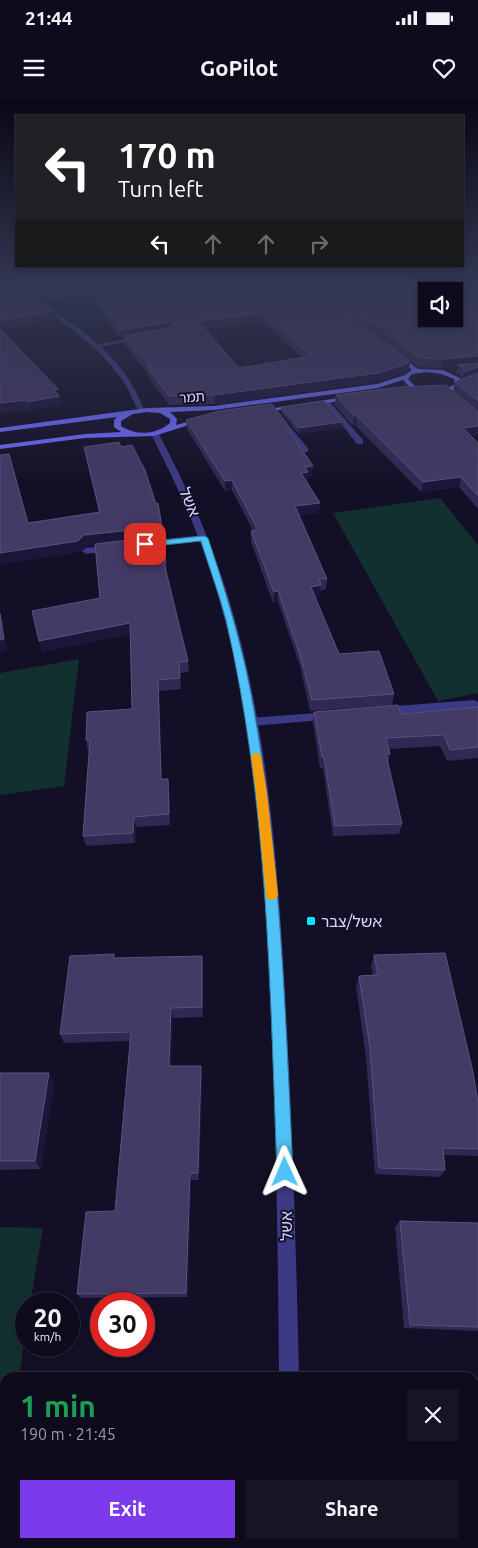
<!DOCTYPE html>
<html lang="en">
<head>
<meta charset="utf-8">
<style>
	:root { --surface:#0e0b1c; --page:#171425; --text:#f1f3f6; --muted:#9b9ba3; --line:#2e2b3b; --accent:#7c3aed }
	body { margin:0; font-family:Ubuntu,"Noto Sans Hebrew",sans-serif; background:var(--page); color:var(--text); height:100vh; display:flex; flex-direction:column; font-size:19px; white-space:nowrap }
	* { box-sizing:border-box; margin:0 }
	p { font-size:16px; color:var(--muted) }
	.icon { flex:none; width:28px; height:28px; fill:none; stroke:currentColor; stroke-width:2; stroke-linecap:round; stroke-linejoin:round }
	.map { position:relative; flex:1; overflow:hidden }
	.details { position:absolute; left:0px; top:1272px; width:479px; height:176px; display:flex; flex-direction:column; background:var(--surface); border-radius:15px 15px 0 0; box-shadow:0 2px 8px #0003,0 0 0 1px var(--line) }
	.details>* { flex:none }
	.top-card { position:absolute; left:15px; top:15px; width:449px; height:152px; border-radius:0px; box-shadow:0 2px 8px #0003,0 0 0 1px var(--line); background:#202124; color:#fff; overflow:hidden }
	.fabs { position:absolute; left:418px; top:182px; display:grid; gap:10px }
	.fabs a { display:grid; place-items:center; width:45px; height:45px; border-radius:0px; background:var(--surface); box-shadow:0 2px 8px #0003,0 0 0 1px var(--line); font-size:25px }
	.speed { position:absolute; left:15px; top:1192px; display:flex; gap:10px; font-size:25px; font-weight:700; text-align:center }
	.speed>* { display:grid; place-content:center; width:65px; height:65px; border-radius:50%; background:var(--surface); box-shadow:0 2px 8px #0003,0 0 0 1px var(--line); line-height:1 }
	.speed small { font-size:12px; font-weight:400 }
	.speed .limit { border:8px solid #d22; background:#fff; color:#111 }
	.pin { position:absolute; display:grid; place-items:center; width:42px; height:42px; color:#fff; margin:-21px; border-radius:10px; box-shadow:0 2px 8px #0006 }
	.me { position:absolute; width:55px; margin:-28px; rotate:359deg; stroke-linejoin:round; filter:drop-shadow(0 0 4px #0008) }
	.turn { display:flex; align-items:center; gap:18px; height:105px; padding:0 20px; font-size:22px }
	.turn .icon { width:65px; height:65px; stroke-width:2.5 }
	.turn b { display:block; font-size:35px; line-height:42px }
	.lanes { display:flex; align-items:center; height:48px; padding:0 20px; background:#0003; justify-content:center; gap:25px; direction:ltr }
	.lanes .off { opacity:.35 }
	.round { display:grid; place-items:center; flex:none; width:52px; height:52px; border-radius:0px; background:var(--page) }
	.headline { display:flex; align-items:center; justify-content:space-between; height:85px; padding:0 20px }
	h1 { font-size:30px; font-weight:700; line-height:38px; color:#1e9e55 }
	.button { display:flex; gap:10px; margin-top:auto; padding:10px 20px }
	.button a { flex:1; height:58px; border-radius:0px; background:var(--accent); color:#fff; font-size:20px; font-weight:700; line-height:58px; text-align:center }
	.button a+a { background:var(--page); color:var(--text) }
	.status { display:flex; justify-content:space-between; align-items:center; height:35px; padding:0 25px; background:var(--surface); direction:ltr }
	.status svg { height:14px; fill:currentColor }
	header { display:flex; justify-content:space-between; align-items:center; height:65px; padding:0 20px; background:var(--surface); font-size:22px; font-weight:700 }
	.map>svg:first-child { display:block }
</style>
</head>
<body>
<div class="status"><b>21:44</b><svg viewBox="0 0 49 12"><path d="M0 12V9h3v3zM5 12V6h3v6zM10 12V3h3v9zM15 12V0h3v12zM26 1h20v11H26zM47 4h2v5h-2z"/></svg></div>
<header><svg class="icon" aria-label="menu" viewBox="0 0 24 24"><path d="M4 6h16M4 12h16M4 18h16"/></svg>GoPilot<svg class="icon" aria-label="heart" viewBox="0 0 24 24"><path d="M12 20l-8-8c-3-5 5-10 8-4 3-6 11-1 8 4z"/></svg></header>
<div class="map">
<svg width="478" height="1448" viewBox="0 0 478 1448">
	<rect width="100%" height="100%" fill="#130f26"/>
	<path fill="#12302f" d="M 440,398 L 478,445 L 478,593 L 438,601 L 333,413 Z
		M 79,559 L 64,686 L 0,695 L 0,573 Z
		M 0,1127 L 43,1128 L 30,1204 L 26,1204 L 26,1230 L 19,1277 L 5,1278 L 5,1363 L 0,1394 Z"/>
	<g fill="none" stroke-linecap="round" stroke-linejoin="round">
		<path fill="#3d3a85" fill-rule="evenodd" d="M 140,236 L 142,239 L 94,248 L 91,246 Z
			M 325,301 L 329,301 L 363,340 L 363,344 L 357,344 L 325,303 Z
			M 275,314 L 279,314 L 308,348 L 308,352 L 302,352 L 275,316 Z
			M 204,435 L 208,438 L 207,440 L 146,447 L 142,444 L 146,441 Z
			M 111,445 L 114,446 L 114,450 L 86,454 L 82,451 L 86,448 Z
			M 474,600 L 478,602 L 478,607 L 383,615 L 378,611 L 383,607 Z
			M 330,612 L 334,613 L 336,616 L 334,619 L 251,626 L 245,622 L 251,618 Z"/>
		<path fill="#3d3a85" fill-rule="evenodd" d="M 0,184 L 33,200 L 121,184 L 131,184 L 37,202 C 76,223 118,254 137,294 C 139,300 144,306 143,311 L 139,311 C 134,304 131,295 127,287 C 104,251 69,224 32,203 L 0,209 L 0,205 L 27,201 L 0,187 Z
			M 152,332 L 159,334 C 181,377 202,420 218,466 C 264,597 276,739 284,876 C 292,1010 296,1144 299,1278 L 279,1278 C 278,1144 276,1010 269,877 C 263,739 253,598 209,467 C 194,421 173,378 151,334 Z
			M 282,1444 L 304,1444 L 304,1448 L 282,1448 Z"/>
		<path fill="#6f6bff" fill-rule="evenodd" d="M 395,255 L 399,255 L 418,269 L 443,270 L 460,278 L 461,285 C 446,299 415,297 403,280 L 378,288 L 214,310 L 170,312 L 177,319 L 176,325 L 202,318 L 205,320 L 154,336 L 85,338 L 0,349 L 0,345 L 85,334 L 121,332 L 114,327 L 114,320 L 117,317 L 0,332 L 0,328 L 147,308 L 214,306 L 377,284 L 405,275 L 412,270 L 395,257 ZM 427,272 L 441,274 L 454,279 L 455,284 C 441,293 418,293 408,279 L 412,274 ZM 147,312 L 160,313 L 170,319 L 170,323 C 156,335 136,336 121,326 L 121,321 L 133,314 Z
			M 351,296 L 354,298 L 353,299 L 259,313 L 256,311 Z"/>
	</g>
	<path fill="#312854" fill-rule="evenodd" d="M 0,184 L 21,199 L 55,219 L 0,229 L 58,289 L 61,305 L 29,311 L 28,309 L 0,313 Z
		M 3,184 L 63,184 L 65,192 L 33,198 Z
		M 81,184 L 309,184 L 409,270 L 404,273 L 377,282 L 214,304 L 169,305 L 148,276 L 147,271 L 136,260 L 125,244 L 124,238 L 121,238 L 89,194 L 88,188 L 85,189 ZM 262,221 L 303,258 L 239,268 L 205,228 Z
		M 310,184 L 478,184 L 478,335 L 471,336 L 478,343 L 478,409 L 459,387 L 421,392 L 356,326 L 353,326 L 335,305 L 336,295 L 453,291 L 455,282 L 462,280 L 461,276 L 456,273 L 458,267 L 441,268 L 419,267 L 337,204 L 337,198 L 330,199 Z
		M 281,307 L 342,328 L 299,334 L 281,312 Z
		M 186,320 L 288,325 L 288,328 L 312,376 L 308,377 L 307,382 L 320,403 L 319,413 L 299,416 L 327,479 L 326,489 L 321,490 L 320,496 L 315,497 L 339,554 L 394,594 L 392,605 L 310,611 L 300,566 L 278,502 L 273,503 L 251,442 L 251,431 L 253,431 L 232,390 L 225,391 L 187,329 Z
		M 84,347 L 163,438 L 162,438 L 166,463 L 167,474 L 188,561 L 189,572 L 180,573 L 181,589 L 159,591 L 162,679 L 168,679 L 169,689 L 170,725 L 136,727 L 135,743 L 86,746 L 83,736 L 89,651 L 88,651 L 86,640 L 132,609 L 130,534 L 42,552 L 100,498 L 95,445 L 86,446 L 80,452 L 28,423 L 99,413 L 86,358 Z
		M 478,607 L 478,658 L 447,661 L 440,646 L 389,649 L 390,654 L 388,664 L 402,724 L 399,734 L 333,736 L 323,668 L 320,668 L 313,623 L 314,612 L 401,614 Z
		M 114,854 L 115,858 L 202,856 L 203,866 L 203,917 L 173,918 L 171,966 L 202,974 L 199,1080 L 191,1080 L 188,1197 L 81,1198 L 77,1194 L 115,1111 L 130,941 L 64,943 L 60,934 Z
		M 374,855 L 478,1002 L 478,1056 L 444,1055 L 445,1070 L 440,1077 L 375,1074 L 366,958 L 356,886 L 359,876 L 373,875 L 371,866 Z
		M 0,973 L 49,973 L 54,983 L 41,1069 L 0,1070 Z
		M 400,1121 L 478,1123 L 478,1231 L 404,1228 L 395,1127 Z
		M 448,1444 L 474,1444 L 478,1448 L 449,1448 Z"/>
	<path fill="#1d163a" d="M 84,184 L 111,184 L 88,186 L 88,188 L 85,189 Z
		M 374,184 L 420,184 L 337,196 L 337,198 L 330,199 L 331,191 Z
		M 63,185 L 65,192 L 33,198 L 32,190 Z
		M 20,192 L 21,200 L 0,203 L 0,195 Z
		M 54,211 L 55,219 L 0,229 L 0,221 Z
		M 262,213 L 262,221 L 198,229 L 198,221 Z
		M 171,222 L 172,230 L 124,236 L 124,238 L 121,238 L 120,230 Z
		M 478,256 L 478,265 L 458,265 L 458,267 L 441,268 L 443,259 Z
		M 410,261 L 409,270 L 404,273 L 377,282 L 214,304 L 214,295 Z
		M 478,267 L 478,275 L 462,280 L 464,272 Z
		M 58,289 L 61,305 L 29,311 L 27,302 L 54,290 Z
		M 26,300 L 28,309 L 0,313 L 0,303 Z
		M 354,316 L 357,316 L 356,326 L 353,326 Z
		M 342,322 L 342,328 L 299,334 L 299,328 Z
		M 478,326 L 478,335 L 460,338 L 463,328 Z
		M 313,366 L 312,376 L 308,377 L 307,382 L 301,373 L 305,367 Z
		M 461,377 L 459,387 L 421,392 L 423,382 Z
		M 232,380 L 232,390 L 225,391 L 225,381 Z
		M 320,403 L 319,413 L 294,417 L 295,406 Z
		M 162,427 L 163,438 L 86,446 L 80,452 L 0,465 L 0,453 L 84,435 Z
		M 321,485 L 320,496 L 310,497 L 311,487 Z
		M 278,491 L 278,502 L 273,503 L 274,492 Z
		M 0,506 L 7,550 L 0,552 Z
		M 130,523 L 131,534 L 42,552 L 39,541 Z
		M 158,580 L 159,591 L 162,690 L 161,679 Z
		M 168,679 L 169,689 L 170,725 L 169,714 Z
		M 134,717 L 136,727 L 135,743 L 133,733 Z
		M 202,856 L 203,866 L 203,917 L 202,907 Z
		M 171,908 L 173,918 L 171,975 L 169,966 Z
		M 201,966 L 202,974 L 199,1080 L 198,1073 Z
		M 49,973 L 54,983 L 41,1069 L 35,1061 Z
		M 190,1073 L 191,1080 L 188,1197 L 186,1193 Z"/>
	<path fill="#433a66" stroke="#5a527e" fill-rule="evenodd" d="M 0,184 L 3,184 L 20,192 L 0,195 Z
		M 18,184 L 63,184 L 63,185 L 32,190 Z
		M 99,184 L 309,184 L 410,261 L 406,264 L 378,273 L 214,295 L 169,296 L 147,267 L 151,266 L 135,251 L 124,236 L 172,227 L 173,226 L 171,222 L 120,230 L 88,186 ZM 262,213 L 311,256 L 239,268 L 198,221 Z
		M 321,184 L 374,184 L 331,191 Z
		M 410,184 L 478,184 L 478,256 L 443,259 L 420,258 L 337,196 ZM 426,191 L 454,191 L 454,219 L 426,219 Z
		M 30,197 L 54,211 L 0,221 L 0,203 Z
		M 0,229 L 58,289 L 54,290 L 59,296 L 27,302 L 26,300 L 0,303 Z
		M 478,263 L 478,267 L 464,272 L 463,267 L 458,265 Z
		M 478,273 L 478,301 L 455,282 Z
		M 446,285 L 478,312 L 478,326 L 463,328 L 478,343 L 478,396 L 461,377 L 423,382 L 357,316 L 354,316 L 336,295 L 400,287 Z
		M 325,301 L 342,322 L 299,328 L 281,307 Z
		M 272,304 L 288,325 L 286,326 L 313,366 L 305,367 L 308,372 L 301,373 L 320,403 L 295,406 L 327,479 L 319,479 L 321,485 L 311,487 L 339,554 L 379,551 L 394,594 L 312,600 L 300,555 L 278,491 L 274,492 L 251,431 L 258,430 L 232,380 L 225,381 L 186,320 L 219,311 Z
		M 119,342 L 121,347 L 132,345 L 145,370 L 156,404 L 158,403 L 162,427 L 84,435 L 78,441 L 0,453 L 0,355 L 9,354 L 28,423 L 100,412 L 84,347 Z
		M 162,436 L 166,463 L 164,463 L 188,561 L 179,562 L 180,578 L 158,580 L 161,679 L 168,679 L 169,714 L 134,717 L 133,733 L 83,736 L 90,640 L 86,640 L 87,612 L 132,609 L 130,523 L 39,541 L 32,511 L 100,498 L 95,444 Z
		M 0,514 L 4,539 L 0,540 Z
		M 398,605 L 401,614 L 478,607 L 478,647 L 450,650 L 444,635 L 386,638 L 390,654 L 386,654 L 402,724 L 335,726 L 324,657 L 322,657 L 314,612 Z
		M 445,853 L 473,972 L 478,1002 L 478,1049 L 443,1048 L 445,1070 L 379,1068 L 370,948 L 359,876 L 378,875 L 374,855 Z
		M 114,854 L 114,858 L 202,856 L 202,907 L 171,908 L 169,966 L 201,966 L 198,1073 L 190,1073 L 186,1193 L 77,1194 L 86,1112 L 115,1111 L 131,932 L 60,934 L 70,856 Z
		M 0,973 L 49,973 L 35,1061 L 0,1061 Z
		M 400,1121 L 478,1123 L 478,1227 L 410,1225 Z
		M 474,1308 L 478,1308 L 478,1448 L 457,1448 L 456,1444 L 474,1444 Z"/>
	<linearGradient id="sky" x2="0" y2="1"><stop stop-color="#0a0815"/><stop offset="0.48" stop-color="#333752"/><stop offset="1" stop-color="#333752" stop-opacity="0"/></linearGradient>
	<rect width="478" height="387" fill="url(#sky)"/>
	<path fill="#4fc3f7" stroke="#337fa1" d="M 204,436 L 208,438 C 225,490 241,541 251,594 C 281,752 285,912 293,1072 L 291,1078 L 285,1080 L 279,1078 L 277,1072 C 270,887 268,701 226,520 C 219,493 209,467 201,441 L 145,447 L 141,444 L 145,442 Z"/>
	<path fill="#f59e0b" d="M 256,652 L 261,656 L 267,693 L 278,795 L 276,799 L 272,800 L 267,799 L 266,795 L 256,693 L 251,656 Z"/>
	<rect fill="#00e5ff" stroke="#130f26" stroke-width="2" x="306" y="816" width="10" height="10" rx="2.5"/>
	<g text-anchor="middle" stroke-width="4" stroke-linejoin="round" paint-order="stroke">
		<g font-size="14" fill="#d9d4ff" stroke="#130f26">
			<text transform="translate(192 297) rotate(-4)" y="5">תמר</text>
		</g>
		<g font-size="16" fill="#d9d4ff" stroke="#130f26">
			<text transform="translate(190 402) rotate(67)" y="6">אשל</text>
			<text transform="translate(286 1126) rotate(-91)" y="6">אשל</text>
		</g>
		<g font-size="16" fill="#d9d4ff" stroke="#130f26" text-anchor="start">
			<text x="321" y="827">אשל/צבר</text>
		</g>
	</g>
</svg>
<div class="fabs">
<a><svg class="icon" aria-label="sound" viewBox="0 0 24 24"><path d="M4 9h4l5-4v14l-5-4H4zM17 9q2 3 0 6"/></svg></a>
</div>
<div class="speed"><div>20<small>km/h</small></div><div class="limit">30</div></div>
<div class="pin" style="left:145px;top:444px;background:#d93025"><svg class="icon" aria-label="arrive" viewBox="0 0 24 24"><path d="M6 21V4h12l-3 4 3 4H6"/></svg></div>
<svg class="me" style="left:285px;top:1072px" viewBox="-20 -20 40 40"><path d="M0-17L14 15 0 8-14 15z" fill="#4fc3f7" stroke="#fff" stroke-width="4"/></svg>
<div class="top-card">
<div class="turn"><svg class="icon" aria-label="left" viewBox="0 0 24 24"><path d="M17 20v-9H6M10 6l-5 5 5 5"/></svg><div><b>170 m</b>Turn left</div></div>
<div class="lanes"><svg class="icon" aria-label="left" viewBox="0 0 24 24"><path d="M17 20v-9H6M10 6l-5 5 5 5"/></svg><svg class="icon off" aria-label="ahead" viewBox="0 0 24 24"><path d="M12 20V5M6 11l6-6 6 6"/></svg><svg class="icon off" aria-label="ahead" viewBox="0 0 24 24"><path d="M12 20V5M6 11l6-6 6 6"/></svg><svg class="icon off" aria-label="right" viewBox="0 0 24 24"><path d="M7 20v-9h11M14 6l5 5-5 5"/></svg></div>
</div>
<section class="details">
<div class="headline"><div><h1>1 min</h1><p>190 m · 21:45</p></div><a class="round"><svg class="icon" aria-label="close" viewBox="0 0 24 24"><path d="M6 6l12 12M18 6L6 18"/></svg></a></div>
<div class="button"><a>Exit</a><a>Share</a></div>
</section>
</div>
</body>
</html>
